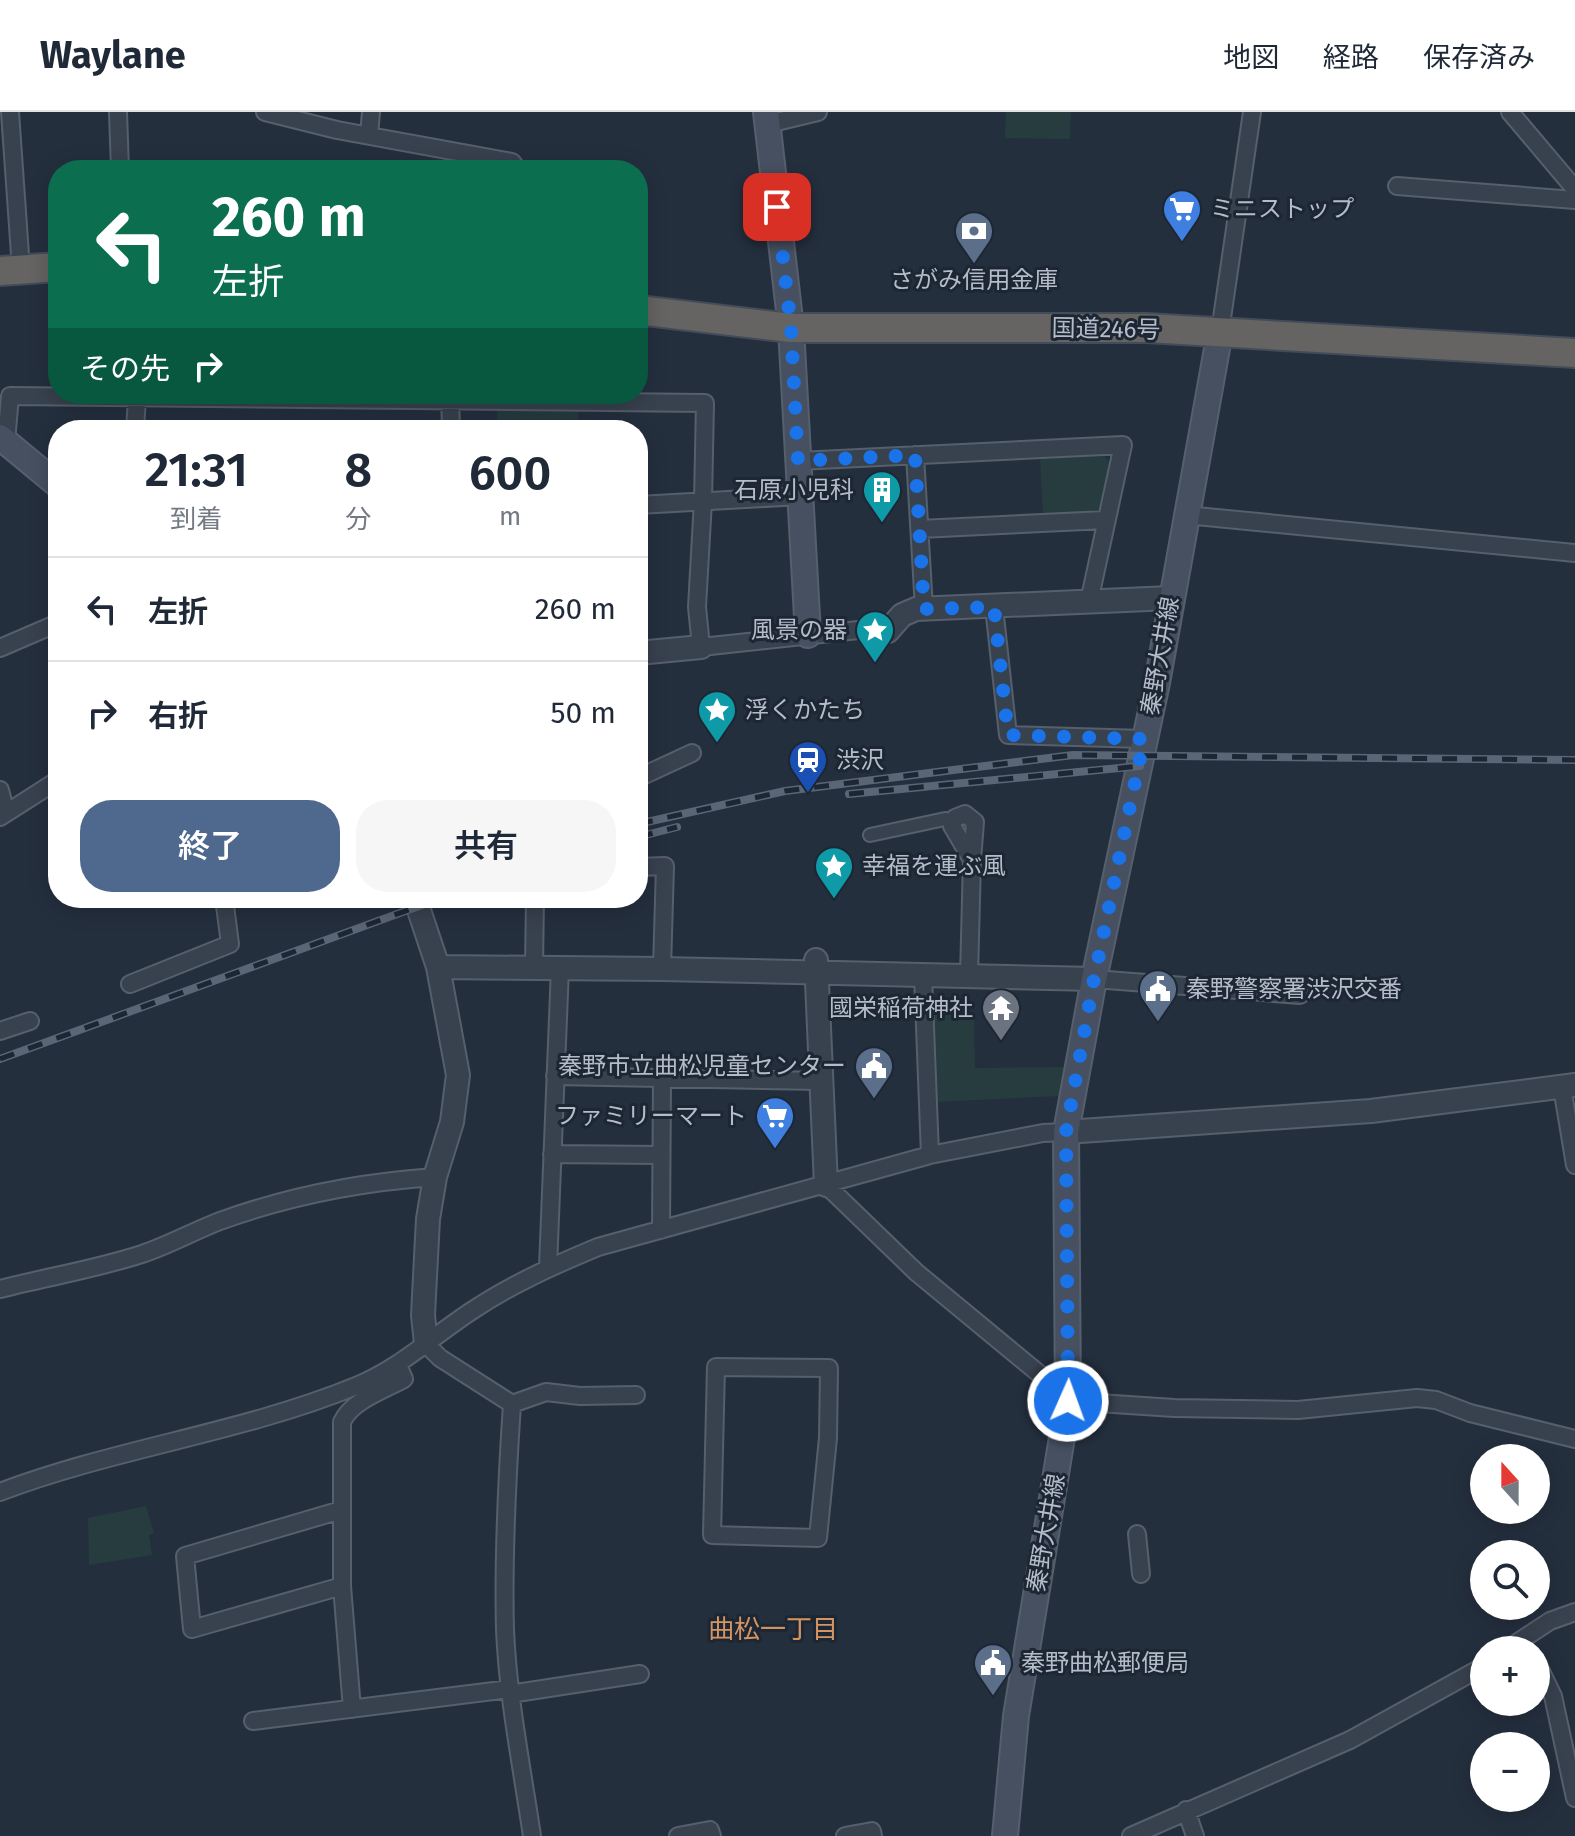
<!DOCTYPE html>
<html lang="ja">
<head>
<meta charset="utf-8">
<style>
	:root { --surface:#fff; --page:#f6f6f7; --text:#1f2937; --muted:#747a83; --line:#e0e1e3; --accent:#4f688e }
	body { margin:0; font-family:"Fira Sans","Noto Sans JP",sans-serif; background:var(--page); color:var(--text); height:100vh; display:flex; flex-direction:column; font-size:30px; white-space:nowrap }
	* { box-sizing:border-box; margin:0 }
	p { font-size:26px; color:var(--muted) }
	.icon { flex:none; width:44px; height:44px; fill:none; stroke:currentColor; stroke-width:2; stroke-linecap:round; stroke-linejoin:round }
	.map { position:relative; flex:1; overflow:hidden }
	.drawer { position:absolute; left:48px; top:308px; width:600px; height:488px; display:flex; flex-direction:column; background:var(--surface); border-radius:32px; box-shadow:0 4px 20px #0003 }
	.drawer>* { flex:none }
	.guide { position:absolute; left:48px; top:48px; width:600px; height:244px; border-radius:32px; box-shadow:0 4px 20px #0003; background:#0b6e4f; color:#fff; overflow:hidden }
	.needle { width:52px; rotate:339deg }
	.tools { position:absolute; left:1470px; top:1332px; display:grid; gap:16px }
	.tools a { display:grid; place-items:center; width:80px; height:80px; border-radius:50%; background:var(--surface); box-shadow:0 4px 20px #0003; font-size:40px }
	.pin { position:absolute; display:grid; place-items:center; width:68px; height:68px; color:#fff; margin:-34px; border-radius:16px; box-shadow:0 4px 12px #0006 }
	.me { position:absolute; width:88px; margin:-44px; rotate:2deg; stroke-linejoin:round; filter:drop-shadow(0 0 6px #0008) }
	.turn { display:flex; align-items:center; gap:28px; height:168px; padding:0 32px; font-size:36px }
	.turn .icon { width:104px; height:104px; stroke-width:2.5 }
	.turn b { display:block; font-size:56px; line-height:68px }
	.then { display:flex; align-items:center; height:76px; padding:0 32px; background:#0003; gap:16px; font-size:30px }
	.eta { display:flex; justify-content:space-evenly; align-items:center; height:136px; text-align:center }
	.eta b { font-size:48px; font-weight:600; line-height:56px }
	.primary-button { display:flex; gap:16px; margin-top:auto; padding:16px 32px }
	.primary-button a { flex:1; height:92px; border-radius:32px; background:var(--accent); color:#fff; font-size:32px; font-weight:600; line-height:92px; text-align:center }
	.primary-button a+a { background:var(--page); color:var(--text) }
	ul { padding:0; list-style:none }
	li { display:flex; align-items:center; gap:24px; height:104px; padding:0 32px; border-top:2px solid var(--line) }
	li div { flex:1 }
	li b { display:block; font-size:30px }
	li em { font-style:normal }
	header { display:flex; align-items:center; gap:48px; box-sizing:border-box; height:112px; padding:0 40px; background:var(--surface); border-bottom:2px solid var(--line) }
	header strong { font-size:38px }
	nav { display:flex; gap:44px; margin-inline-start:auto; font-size:28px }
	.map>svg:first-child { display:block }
</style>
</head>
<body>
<header>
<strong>Waylane</strong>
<nav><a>地図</a><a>経路</a><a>保存済み</a></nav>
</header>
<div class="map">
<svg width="1575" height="1724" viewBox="0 0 1575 1724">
	<rect width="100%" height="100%" fill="#242f3e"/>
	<path fill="#263c3f" d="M 1006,0 L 1071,0 L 1070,27 L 1005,26 Z
		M 497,293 L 578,294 L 578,318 L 497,318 Z
		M 1103,342 L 1110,351 L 1098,401 L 1043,406 L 1040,345 Z
		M 932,902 L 974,902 L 975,956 L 1064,955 L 1059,984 L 935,990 Z
		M 146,1394 L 154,1421 L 149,1423 L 152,1443 L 89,1453 L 88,1406 Z"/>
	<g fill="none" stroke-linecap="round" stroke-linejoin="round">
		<g stroke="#565f6c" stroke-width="16">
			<path id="pedestrian" d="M 870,723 L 945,707 L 953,709"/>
		</g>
		<g stroke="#565f6c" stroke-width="20">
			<path id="minor" d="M 10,0 L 21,157
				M 118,0 L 120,58
				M 265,0 L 337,18 L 512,50 L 518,58
				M 1510,0 L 1575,77
				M 768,12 L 818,0
				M 369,23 L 371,0
				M 1397,74 L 1575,88
				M 1220,220 L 1252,0
				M 450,282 L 451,318
				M 135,318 L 137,286
				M 6,330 L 10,284 L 705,291 L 703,389 L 697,495 L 701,535 L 877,516
				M 915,343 L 924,497
				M 798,349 L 1123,333 L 1089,490
				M 638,393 L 800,384
				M 1186,403 L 1575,441
				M 920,417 L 1105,408
				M 994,495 L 1008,623 L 1144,627
				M 0,536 L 58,511
				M 638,666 L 692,641
				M 0,678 L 6,701
				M 0,705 L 58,668
				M 638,755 L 665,754 L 662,857
				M 534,855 L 535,786
				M 923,864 L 930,1043
				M 969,864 L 972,748 L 952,714 L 955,706 L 965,702 L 975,710 L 972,748
				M 1094,867 L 1300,883
				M 130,872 L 230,832 L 224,786
				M 0,919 L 30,909
				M 555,964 L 822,969
				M 1562,975 L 1575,1053
				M 552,1042 L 661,1043
				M 826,1073 L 916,1160 L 1054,1274 L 1068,1289 L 1174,1296 L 1298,1298 L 1417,1286 L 1436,1288 L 1470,1301 L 1575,1327
				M 661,1118 L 662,966
				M 548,1155 L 560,856
				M 0,1177 C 47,1165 96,1157 142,1142 C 169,1133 194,1119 220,1109 C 289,1084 362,1070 435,1065
				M 426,1232 L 440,1246 L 512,1292
				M 716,1255 L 829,1256 L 828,1326 L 818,1426 L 712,1423 Z
				M 512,1292 C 507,1367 503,1443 505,1518 C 508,1587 522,1656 532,1724
				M 512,1292 L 546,1280 L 580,1284 L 636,1283
				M 0,1380 C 116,1336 241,1321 356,1274 C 400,1256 433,1224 473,1198 C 512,1172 555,1153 598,1135 L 930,1043 L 1043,1021 L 1066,1020
				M 341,1398 L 185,1444 L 192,1517 L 342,1474
				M 1137,1422 L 1141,1462
				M 1506,1538 L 1550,1509 L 1575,1500
				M 1536,1549 L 1553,1584 L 1575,1686
				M 510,1582 L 640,1562
				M 352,1597 L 342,1474 L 342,1310 C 351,1289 384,1278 404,1267 L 398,1253
				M 253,1609 L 510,1577
				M 1186,1698 L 1195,1724
				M 678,1724 L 710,1718 L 712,1724
				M 845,1724 L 872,1719 L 873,1724
				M 1131,1724 L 1350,1628 L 1484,1554"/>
		</g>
		<g stroke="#565f6c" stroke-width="26">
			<path id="tertiary" d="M 888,519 L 902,503 L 916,497 L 1171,486
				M 638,541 L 701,535
				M 415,786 L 438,855 L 458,963 L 452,1010 L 435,1065 L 428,1107 L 423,1203 L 426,1232
				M 816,848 L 826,1073
				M 438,855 L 662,857 L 1094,867
				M 1066,1020 L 1371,999 L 1575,973"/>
		</g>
		<g stroke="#565f6c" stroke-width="28">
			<path id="secondary" d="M 766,0 L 791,216 L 808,523
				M 0,325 L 58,373
				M 1005,1724 L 1016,1604 L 1068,1289 L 1066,1020 L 1094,867 L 1157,571 L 1220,220"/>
		</g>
		<g stroke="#434c59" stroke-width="32">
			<path id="trunk" d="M 0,159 L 58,155
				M 638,198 L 791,216 L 1147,216 L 1575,241"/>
		</g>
		<use href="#pedestrian" stroke="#38414e" stroke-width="12"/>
		<use href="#minor" stroke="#38414e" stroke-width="16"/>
		<use href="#tertiary" stroke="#38414e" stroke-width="22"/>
		<use href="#secondary" stroke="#465061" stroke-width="24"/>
		<use href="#trunk" stroke="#656462" stroke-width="28"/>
		<g stroke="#5a6575" stroke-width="8">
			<path id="rail" d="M 849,682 L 1140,654
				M 638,712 L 785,679 L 1073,643 L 1575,648
				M 638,725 L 677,715
				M 0,947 L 441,786"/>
		</g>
		<use href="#rail" stroke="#1d2633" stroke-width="5" stroke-dasharray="15" stroke-linecap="butt"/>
	</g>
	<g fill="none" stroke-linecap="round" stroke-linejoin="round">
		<path stroke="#1a73e8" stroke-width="14" stroke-dasharray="0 25.2" d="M 777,95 L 791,216 L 798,349 L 915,343 L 924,497 L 994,495 L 1008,623 L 1144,627 L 1094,867 L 1066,1020 L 1068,1289"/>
	</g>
	<defs>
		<g id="supermarket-pin" transform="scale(2)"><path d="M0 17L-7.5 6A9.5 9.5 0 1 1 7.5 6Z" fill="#3f7fe0" stroke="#1d2633"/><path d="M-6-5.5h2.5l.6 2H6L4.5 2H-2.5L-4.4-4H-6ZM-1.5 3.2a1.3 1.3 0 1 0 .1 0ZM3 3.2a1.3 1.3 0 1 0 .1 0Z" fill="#fff"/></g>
		<g id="bank-pin" transform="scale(2)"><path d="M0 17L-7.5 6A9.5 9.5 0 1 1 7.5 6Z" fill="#5c6f8a" stroke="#1d2633"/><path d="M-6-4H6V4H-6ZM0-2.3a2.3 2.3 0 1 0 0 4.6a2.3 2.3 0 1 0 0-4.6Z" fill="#fff"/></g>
		<g id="building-pin" transform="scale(2)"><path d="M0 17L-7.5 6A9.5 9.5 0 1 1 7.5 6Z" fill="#0f9aa8" stroke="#1d2633"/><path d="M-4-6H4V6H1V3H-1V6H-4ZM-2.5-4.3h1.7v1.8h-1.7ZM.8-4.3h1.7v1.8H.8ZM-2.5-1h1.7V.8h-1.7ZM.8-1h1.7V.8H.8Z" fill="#fff"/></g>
		<g id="sight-pin" transform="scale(2)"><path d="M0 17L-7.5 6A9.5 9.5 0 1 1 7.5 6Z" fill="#0f9aa8" stroke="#1d2633"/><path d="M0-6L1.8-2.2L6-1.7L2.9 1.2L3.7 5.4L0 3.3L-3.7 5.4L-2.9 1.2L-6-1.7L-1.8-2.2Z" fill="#fff"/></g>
		<g id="station-pin" transform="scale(2)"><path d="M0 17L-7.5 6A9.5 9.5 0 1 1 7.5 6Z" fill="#1a4fb4" stroke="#1d2633"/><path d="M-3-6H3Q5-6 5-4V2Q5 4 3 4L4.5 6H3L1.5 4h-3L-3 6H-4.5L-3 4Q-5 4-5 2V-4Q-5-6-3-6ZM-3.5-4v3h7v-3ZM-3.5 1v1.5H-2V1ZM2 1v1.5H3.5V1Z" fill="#fff"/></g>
		<g id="civic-pin" transform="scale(2)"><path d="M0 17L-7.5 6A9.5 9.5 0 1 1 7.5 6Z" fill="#5c6f8a" stroke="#1d2633"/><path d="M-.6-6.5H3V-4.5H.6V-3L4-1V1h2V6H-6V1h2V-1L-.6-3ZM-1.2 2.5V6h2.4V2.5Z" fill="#fff"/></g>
		<g id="temple-pin" transform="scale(2)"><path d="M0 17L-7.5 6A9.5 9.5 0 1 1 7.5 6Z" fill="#6b7280" stroke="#1d2633"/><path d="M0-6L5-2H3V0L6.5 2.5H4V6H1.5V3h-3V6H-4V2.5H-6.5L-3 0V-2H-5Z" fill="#fff"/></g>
	</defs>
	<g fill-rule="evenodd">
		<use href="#supermarket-pin" x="1182" y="97"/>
		<use href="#bank-pin" x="974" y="119"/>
		<use href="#building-pin" x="882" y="378"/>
		<use href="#sight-pin" x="875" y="518"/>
		<use href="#sight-pin" x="717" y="598"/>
		<use href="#station-pin" x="808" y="648"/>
		<use href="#sight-pin" x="834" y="754"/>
		<use href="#civic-pin" x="1158" y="877"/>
		<use href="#temple-pin" x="1001" y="896"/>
		<use href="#civic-pin" x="874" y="954"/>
		<use href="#supermarket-pin" x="775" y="1004"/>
		<use href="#civic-pin" x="993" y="1551"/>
	</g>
	<g text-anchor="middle" stroke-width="6" stroke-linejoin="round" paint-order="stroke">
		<g font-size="24" fill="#b4bcc9" stroke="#1d2633" text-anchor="start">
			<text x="1210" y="105">ミニストップ</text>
			<text x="974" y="176" text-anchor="middle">さがみ信用金庫</text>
			<text x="854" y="386" text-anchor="end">石原小児科</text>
			<text x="847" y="526" text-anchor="end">風景の器</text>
			<text x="745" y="606">浮くかたち</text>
			<text x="836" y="656">渋沢</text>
			<text x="862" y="762">幸福を運ぶ風</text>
			<text x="1186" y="885">秦野警察署渋沢交番</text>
			<text x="973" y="904" text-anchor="end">國栄稲荷神社</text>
			<text x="846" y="962" text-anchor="end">秦野市立曲松児童センター</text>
			<text x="747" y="1012" text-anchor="end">ファミリーマート</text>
			<text x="1021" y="1559">秦野曲松郵便局</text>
		</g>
		<g font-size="24" fill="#b4bcc9" stroke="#1d2633">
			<text transform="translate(1106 217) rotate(1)" y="8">国道246号</text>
			<text transform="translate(1160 544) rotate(-80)" y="8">秦野大井線</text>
			<text transform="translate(1046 1421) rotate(-80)" y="8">秦野大井線</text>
		</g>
		<g font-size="26" fill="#d59563" stroke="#1d2633">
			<text x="773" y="1526">曲松一丁目</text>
		</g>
	</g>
</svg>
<div class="tools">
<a><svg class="needle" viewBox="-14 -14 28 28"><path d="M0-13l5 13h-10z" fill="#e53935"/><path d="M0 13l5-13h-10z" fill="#747a83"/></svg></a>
<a><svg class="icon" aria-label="search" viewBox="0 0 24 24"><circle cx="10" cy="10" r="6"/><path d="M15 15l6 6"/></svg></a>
<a>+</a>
<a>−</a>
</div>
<div class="pin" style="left:777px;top:95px;background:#d93025"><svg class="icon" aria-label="arrive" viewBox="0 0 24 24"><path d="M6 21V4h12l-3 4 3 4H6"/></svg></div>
<svg class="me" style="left:1068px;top:1289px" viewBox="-20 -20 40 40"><circle r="17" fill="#1a73e8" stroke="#fff" stroke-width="3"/><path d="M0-11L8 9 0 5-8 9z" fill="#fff"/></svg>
<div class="guide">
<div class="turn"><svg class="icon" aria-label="left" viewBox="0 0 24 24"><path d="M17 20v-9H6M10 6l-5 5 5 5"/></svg><div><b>260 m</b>左折</div></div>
<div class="then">その先<svg class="icon" aria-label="right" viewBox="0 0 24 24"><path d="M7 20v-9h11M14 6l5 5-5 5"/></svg></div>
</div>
<section class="drawer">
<div class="eta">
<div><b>21:31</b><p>到着</p></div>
<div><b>8</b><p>分</p></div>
<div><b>600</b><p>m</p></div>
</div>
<ul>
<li><svg class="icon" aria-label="left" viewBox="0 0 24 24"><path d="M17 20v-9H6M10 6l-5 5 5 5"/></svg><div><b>左折</b></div><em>260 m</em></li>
<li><svg class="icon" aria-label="right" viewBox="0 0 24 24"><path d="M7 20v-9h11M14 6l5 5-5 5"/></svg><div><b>右折</b></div><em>50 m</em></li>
</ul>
<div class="primary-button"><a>終了</a><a>共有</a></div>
</section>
</div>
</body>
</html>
